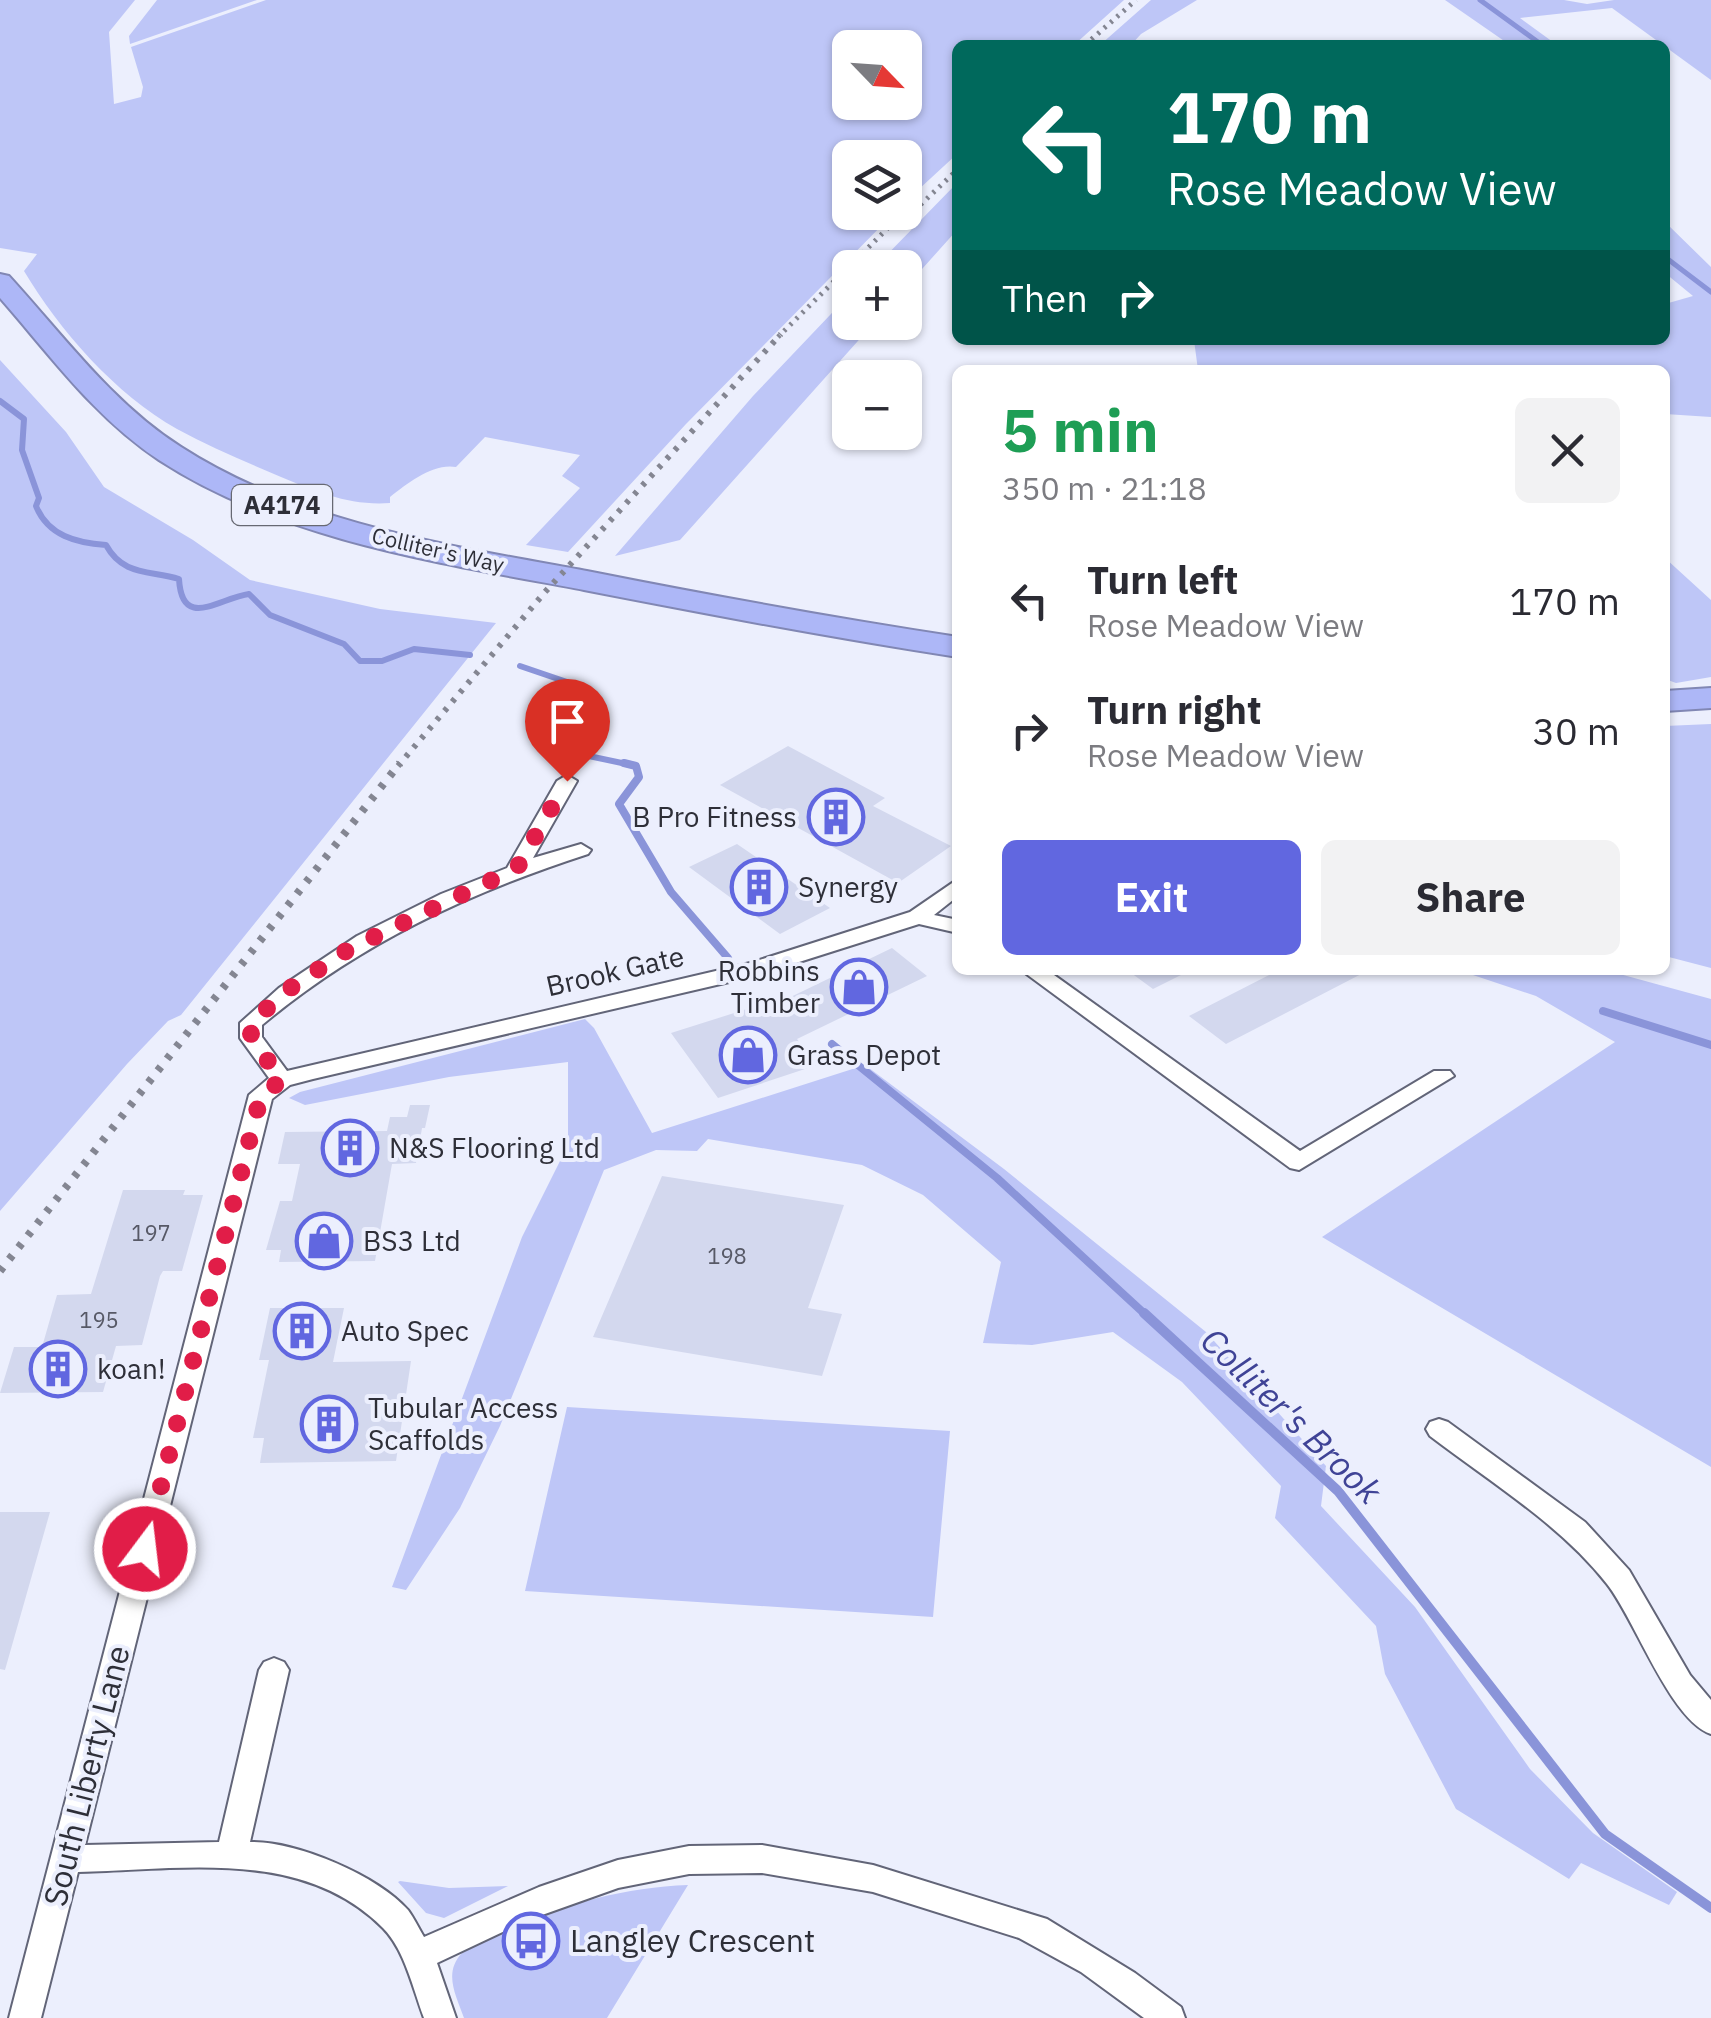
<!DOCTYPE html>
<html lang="en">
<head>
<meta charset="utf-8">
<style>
	:root { --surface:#fff; --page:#f2f2f3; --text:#2b2b33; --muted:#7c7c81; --accent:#6167e0 }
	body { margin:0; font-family:"IBM Plex Sans",sans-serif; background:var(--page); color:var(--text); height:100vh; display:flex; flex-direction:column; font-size:38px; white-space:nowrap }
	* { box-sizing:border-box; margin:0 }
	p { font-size:32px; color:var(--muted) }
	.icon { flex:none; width:55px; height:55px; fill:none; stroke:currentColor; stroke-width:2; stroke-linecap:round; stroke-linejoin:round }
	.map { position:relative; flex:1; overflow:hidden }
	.panel { position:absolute; left:952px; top:365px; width:718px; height:610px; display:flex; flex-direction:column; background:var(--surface); border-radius:15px; box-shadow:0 2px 8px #0004 }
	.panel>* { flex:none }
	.guide { position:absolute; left:952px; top:40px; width:718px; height:305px; border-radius:15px; box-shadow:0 2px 8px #0004; background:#00695c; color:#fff; overflow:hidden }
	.needle { width:65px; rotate:115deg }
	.fabs { position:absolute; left:832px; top:30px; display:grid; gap:20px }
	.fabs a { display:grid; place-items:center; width:90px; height:90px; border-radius:15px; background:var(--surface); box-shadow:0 2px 8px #0004; font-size:50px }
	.pin { position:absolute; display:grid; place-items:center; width:85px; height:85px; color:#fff; margin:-102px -42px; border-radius:50% 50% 50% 0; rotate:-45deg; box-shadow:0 0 10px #0007 }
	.pin .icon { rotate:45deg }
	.me { position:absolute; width:110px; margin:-55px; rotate:15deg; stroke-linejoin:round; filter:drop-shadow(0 0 8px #0008) }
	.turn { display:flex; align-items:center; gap:35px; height:210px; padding:0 50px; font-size:45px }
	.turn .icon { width:130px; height:130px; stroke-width:2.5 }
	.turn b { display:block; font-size:70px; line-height:85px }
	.then { display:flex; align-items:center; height:95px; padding:0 50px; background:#0003; gap:20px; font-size:38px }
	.round { display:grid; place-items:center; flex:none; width:105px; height:105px; border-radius:15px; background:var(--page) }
	.head { display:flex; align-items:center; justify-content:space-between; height:170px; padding:0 50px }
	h1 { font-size:60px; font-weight:700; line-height:75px; color:#1e9e55 }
	.primary-button { display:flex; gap:20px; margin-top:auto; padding:20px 50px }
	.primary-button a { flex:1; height:115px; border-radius:15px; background:var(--accent); color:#fff; font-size:40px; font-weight:700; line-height:115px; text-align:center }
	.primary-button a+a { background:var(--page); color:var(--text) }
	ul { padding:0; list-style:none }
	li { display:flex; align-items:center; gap:30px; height:130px; padding:0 50px }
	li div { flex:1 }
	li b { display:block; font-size:38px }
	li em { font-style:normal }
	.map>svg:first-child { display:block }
</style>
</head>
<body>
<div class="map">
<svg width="1711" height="2018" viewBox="0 0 1711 2018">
	<rect width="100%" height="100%" fill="#eceffd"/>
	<path fill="#bec6f7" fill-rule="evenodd" d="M 0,0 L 135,0 L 109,32 L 114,104 L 141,97 L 143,87 L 131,47 L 266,0 L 1124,0 L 1074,45 L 958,45 L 957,154 L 905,202 L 905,158 L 850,158 L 850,212 L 894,213 L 686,424 L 568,552 L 526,545 L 580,488 L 562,476 L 580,455 L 485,437 L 456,467 C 433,463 408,483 390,497 L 390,503 C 350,506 317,492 281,477 C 246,462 210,447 177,429 C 116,395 59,330 24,271 L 37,254 L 0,248 ZM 850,48 L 905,48 L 905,102 L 850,102 Z
		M 157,0 L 257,0 L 130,44 L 129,36 Z
		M 1151,0 L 1197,0 L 1141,34 L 1131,45 L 1100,45 Z
		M 1445,0 L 1564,0 L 1587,4 L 1614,0 L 1711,0 L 1711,80 L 1612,8 L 1520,18 L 1557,45 L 1510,45 Z
		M 957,183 L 957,230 L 905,288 L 905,268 L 875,267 Z
		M 1665,222 L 1711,267 L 1711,417 L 1665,414 L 1665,370 L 1198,370 L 1194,340 L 1665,340 L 1665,304 L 1693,296 L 1665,273 Z
		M 850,294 L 850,322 L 874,323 L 680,540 L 615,556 L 753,396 Z
		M 0,360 L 66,432 L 104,487 L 193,540 L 250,580 L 380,609 L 496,623 L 181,1015 L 168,1021 L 127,1064 L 0,1211 Z
		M 1665,558 L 1711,600 L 1711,677 L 1676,683 L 1665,679 Z
		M 1711,724 L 1711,968 L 1665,956 L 1665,726 Z
		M 1458,970 L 1605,970 L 1711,999 L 1711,1467 L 1322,1237 L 1615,1042 L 1536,996 Z
		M 585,1019 L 594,1028 L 652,1133 L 865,1065 L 1004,1169 L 1206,1332 L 1326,1466 L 1321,1506 L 1415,1607 L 1530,1769 L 1593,1833 L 1677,1892 L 1669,1905 L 1581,1863 L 1569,1879 L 1456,1809 L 1385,1674 L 1376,1626 L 1275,1518 L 1281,1486 L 1182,1382 L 1113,1332 L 1032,1345 L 983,1343 L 1001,1262 L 923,1195 L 862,1165 L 708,1139 L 697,1151 L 656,1150 L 604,1170 L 500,1426 L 460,1508 L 406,1590 L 392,1587 L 522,1237 L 568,1145 L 568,1062 L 449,1077 L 305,1105 L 289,1098 L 300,1092 Z
		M 567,1407 L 950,1431 L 933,1617 L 525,1591 Z
		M 400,1881 L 449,1888 L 508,1886 L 444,1918 L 426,1913 L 398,1882 Z
		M 688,1885 L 607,2018 L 464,2018 C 456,1995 443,1973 462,1953 C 530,1913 610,1888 688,1885 Z"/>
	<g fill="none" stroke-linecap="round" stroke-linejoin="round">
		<path stroke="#8a94d9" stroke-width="5" d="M 1480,0 L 1542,45
			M 1665,257 L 1711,292"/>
		<path stroke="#8a94d9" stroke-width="6" d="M 0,401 L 24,419 L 22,450 L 39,498 L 36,506 C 48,536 77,543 106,545 C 123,576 149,570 179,579 C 182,631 219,598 249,594 L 270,615 L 344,644 L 360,661 L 382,661 L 414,649 L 470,655
			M 520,666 L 567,682 L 548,701 L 564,714 L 559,746 L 565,751 L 636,766"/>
		<path stroke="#8a94d9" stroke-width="8" d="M 624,763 L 636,766 L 639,777 L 619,804 L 671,892 L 728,958
			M 1603,1011 L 1711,1045
			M 832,1044 L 997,1178 L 1147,1316"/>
		<path stroke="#8a94d9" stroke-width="10" d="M 1144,1313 L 1338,1491 L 1605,1834 L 1711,1908"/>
	</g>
	<path fill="#d3d8ee" d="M 788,746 L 885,798 L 873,806 L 951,846 L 898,883 L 720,785 Z
		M 737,844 L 830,908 L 780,934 L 689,867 Z
		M 892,948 L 927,976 L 797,1039 L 817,1065 L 718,1098 L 671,1033 L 769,1002 L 772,1006 Z
		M 1127,970 L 1191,970 L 1153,989 Z
		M 1279,970 L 1369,970 L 1226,1044 L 1189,1016 Z
		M 410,1105 L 430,1105 L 425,1128 L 422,1128 L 416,1163 L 392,1164 L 375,1261 L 279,1262 L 281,1250 L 266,1250 L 280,1201 L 292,1201 L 300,1164 L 278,1164 L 285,1132 L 387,1131 L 390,1117 L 407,1117 Z
		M 662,1176 L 844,1205 L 808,1308 L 842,1314 L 822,1376 L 593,1337 Z
		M 123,1190 L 185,1190 L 183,1195 L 203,1195 L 182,1271 L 163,1271 L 160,1276 L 142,1345 L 116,1346 L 103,1392 L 0,1393 L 14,1347 L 42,1347 L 57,1295 L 91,1294 Z
		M 270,1308 L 344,1308 L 333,1362 L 411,1361 L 396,1461 L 260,1463 L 264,1438 L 253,1438 L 269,1360 L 259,1360 Z
		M 0,1512 L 50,1512 L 5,1670 L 0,1669 Z"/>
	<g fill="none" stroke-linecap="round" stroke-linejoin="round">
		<g stroke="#626578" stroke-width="4">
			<path id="street" d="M 567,775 L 577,781 L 533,858 L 581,844 L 591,850 L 588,854 C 468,893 359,944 262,1025 L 262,1037 L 287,1071 L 750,963 L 910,912 L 958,879 L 958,896 L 934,915 L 958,920 L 958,933 L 919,924 L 755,976 L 313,1079 L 290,1085 L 272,1099 L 85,1845 L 219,1842 L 259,1670 L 264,1662 L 274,1658 L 284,1662 L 289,1670 L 250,1842 C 296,1841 377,1875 408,1910 C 414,1918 419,1929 424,1937 L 539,1887 L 618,1860 L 689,1846 L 762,1845 L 873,1865 L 1047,1919 L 1135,1973 L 1181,2007 L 1185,2018 L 1144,2018 L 1081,1972 L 1019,1938 L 873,1892 L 762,1873 L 689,1874 L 618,1888 L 528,1920 L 437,1963 L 456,2018 L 424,2018 C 413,1989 405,1950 383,1928 C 302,1847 181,1870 78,1872 L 41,2018 L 9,2018 L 249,1095 L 269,1078 L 240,1038 L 240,1023 L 279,988 L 357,936 L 441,894 L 507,868 L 557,781 Z
				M 1021,970 L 1047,970 L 1300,1151 L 1434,1071 L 1450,1071 L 1454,1076 L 1299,1170 L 1290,1168 Z
				M 1439,1419 L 1448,1422 L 1585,1522 L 1629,1570 L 1690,1675 L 1711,1700 L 1711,1734 C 1670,1720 1635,1619 1607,1584 C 1560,1524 1490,1482 1430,1436 L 1426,1429 L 1430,1422 Z"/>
		</g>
		<g stroke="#8187b4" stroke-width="4">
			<path id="highway" d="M 0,274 L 9,276 C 63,335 112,403 181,447 C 302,525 453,546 592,572 C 713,596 835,618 958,637 L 958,657 C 833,638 708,614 584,590 C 441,563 284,541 159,460 C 95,418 50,355 0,298 Z
				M 1711,688 L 1711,708 L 1665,711 L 1665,691 Z"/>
		</g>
		<use href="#street" fill="#fff" fill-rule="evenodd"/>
		<use href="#highway" fill="#adb7f7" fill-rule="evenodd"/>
		<path stroke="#848692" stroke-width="5" stroke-dasharray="2.5 6" stroke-linecap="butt" d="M 1085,45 L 1136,0
			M 896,228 L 958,169
			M 778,337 L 904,212"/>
		<path stroke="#848692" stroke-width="6" stroke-dasharray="4 8" stroke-linecap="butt" d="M 398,766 L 545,592 L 781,334"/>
		<path stroke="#848692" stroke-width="8" stroke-dasharray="5 10" stroke-linecap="butt" d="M 0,1271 L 400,763"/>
	</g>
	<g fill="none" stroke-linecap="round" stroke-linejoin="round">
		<path stroke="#e11d48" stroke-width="18" stroke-dasharray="0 32.4" d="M 145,1549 L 261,1095 L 282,1080 L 251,1038 L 251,1023 L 286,991 L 349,949 L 517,868 L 567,781"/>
	</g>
	<defs>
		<g id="building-ring" transform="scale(2.875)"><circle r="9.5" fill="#eceffd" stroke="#6167e0" stroke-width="1.5"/><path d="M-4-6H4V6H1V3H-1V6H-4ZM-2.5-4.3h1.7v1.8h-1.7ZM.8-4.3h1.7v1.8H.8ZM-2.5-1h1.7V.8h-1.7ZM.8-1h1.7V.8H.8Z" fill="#6167e0"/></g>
		<g id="shop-ring" transform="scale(2.875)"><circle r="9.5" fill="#eceffd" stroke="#6167e0" stroke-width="1.5"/><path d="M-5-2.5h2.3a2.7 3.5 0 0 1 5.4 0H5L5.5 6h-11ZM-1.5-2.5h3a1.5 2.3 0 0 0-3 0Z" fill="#6167e0"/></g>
		<g id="bus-ring" transform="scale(2.875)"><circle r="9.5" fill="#eceffd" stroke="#6167e0" stroke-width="1.5"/><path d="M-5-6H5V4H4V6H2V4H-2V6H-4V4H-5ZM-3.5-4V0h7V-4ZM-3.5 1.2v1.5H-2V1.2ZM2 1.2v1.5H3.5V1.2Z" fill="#6167e0"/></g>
	</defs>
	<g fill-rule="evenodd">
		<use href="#building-ring" x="836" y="817"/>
		<use href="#building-ring" x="759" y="887"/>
		<use href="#shop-ring" x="859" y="987"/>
		<use href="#shop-ring" x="748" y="1055"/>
		<use href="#building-ring" x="350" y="1148"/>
		<use href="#shop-ring" x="324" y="1241"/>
		<use href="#building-ring" x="302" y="1331"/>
		<use href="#building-ring" x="58" y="1369"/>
		<use href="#building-ring" x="329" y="1424"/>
		<use href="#bus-ring" x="531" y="1941"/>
	</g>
	<g text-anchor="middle" stroke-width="8" stroke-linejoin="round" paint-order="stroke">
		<g font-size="22" fill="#2e2f38" stroke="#eceffd">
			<text transform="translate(438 550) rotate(13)" y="8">Colliter's Way</text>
		</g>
		<g font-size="22" fill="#575966">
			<text x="151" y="1241">197</text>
			<text x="727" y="1264">198</text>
			<text x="99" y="1328">195</text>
		</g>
		<rect fill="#eceffd" stroke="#676973" stroke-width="2.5" x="232" y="485" width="100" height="40" rx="8"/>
		<g font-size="25" font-weight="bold" fill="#2e2f38">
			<text x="282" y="514">A4174</text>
		</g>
		<g font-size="28" fill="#2e2f38" stroke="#eceffd" text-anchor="start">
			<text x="797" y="827" text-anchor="end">B Pro Fitness</text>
			<text x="798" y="897">Synergy</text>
			<text x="820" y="981" text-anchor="end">Robbins<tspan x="820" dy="32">Timber</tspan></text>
			<text x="787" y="1065">Grass Depot</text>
			<text x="389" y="1158">N&amp;S Flooring Ltd</text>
			<text x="363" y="1251">BS3 Ltd</text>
			<text x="341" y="1341">Auto Spec</text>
			<text x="97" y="1379">koan!</text>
			<text x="368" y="1418">Tubular Access<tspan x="368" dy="32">Scaffolds</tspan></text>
		</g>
		<g font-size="28" fill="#2e2f38" stroke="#eceffd">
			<text transform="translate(615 971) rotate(-13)" y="10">Brook Gate</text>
		</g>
		<g font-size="32" fill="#2e2f38" stroke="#eceffd">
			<text transform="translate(87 1776) rotate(-76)" y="11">South Liberty Lane</text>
		</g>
		<g font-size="32" fill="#2e2f38" stroke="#eceffd" text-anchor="start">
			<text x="570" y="1952">Langley Crescent</text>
		</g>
		<g font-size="35" font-style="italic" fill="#3f4396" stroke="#eceffd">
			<text transform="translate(1291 1416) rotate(44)" y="12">Colliter's Brook</text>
		</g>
	</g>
</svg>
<div class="fabs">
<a><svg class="needle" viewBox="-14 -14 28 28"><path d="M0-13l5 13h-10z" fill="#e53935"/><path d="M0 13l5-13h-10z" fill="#7c7c81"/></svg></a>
<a><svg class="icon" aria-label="layers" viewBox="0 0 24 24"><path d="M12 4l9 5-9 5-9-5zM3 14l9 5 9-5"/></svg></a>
<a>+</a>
<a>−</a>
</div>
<div class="pin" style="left:567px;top:781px;background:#d93025"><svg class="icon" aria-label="arrive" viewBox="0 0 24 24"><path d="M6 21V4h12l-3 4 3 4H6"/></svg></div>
<svg class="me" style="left:145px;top:1549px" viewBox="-20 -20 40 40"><circle r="17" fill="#e11d48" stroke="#fff" stroke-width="3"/><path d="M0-11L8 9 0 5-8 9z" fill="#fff"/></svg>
<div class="guide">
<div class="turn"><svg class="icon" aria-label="left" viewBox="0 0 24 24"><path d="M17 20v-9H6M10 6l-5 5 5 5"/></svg><div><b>170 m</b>Rose Meadow View</div></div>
<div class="then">Then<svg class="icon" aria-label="right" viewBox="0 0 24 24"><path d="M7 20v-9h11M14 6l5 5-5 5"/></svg></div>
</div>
<section class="panel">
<div class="head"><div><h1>5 min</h1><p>350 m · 21:18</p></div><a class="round"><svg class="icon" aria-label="close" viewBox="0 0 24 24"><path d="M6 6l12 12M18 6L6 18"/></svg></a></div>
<ul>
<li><svg class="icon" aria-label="left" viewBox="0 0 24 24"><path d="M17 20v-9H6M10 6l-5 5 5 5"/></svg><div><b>Turn left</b><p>Rose Meadow View</p></div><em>170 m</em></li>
<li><svg class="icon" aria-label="right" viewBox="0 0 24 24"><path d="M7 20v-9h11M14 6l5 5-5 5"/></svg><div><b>Turn right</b><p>Rose Meadow View</p></div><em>30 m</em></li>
</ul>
<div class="primary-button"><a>Exit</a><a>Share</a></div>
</section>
</div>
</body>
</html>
